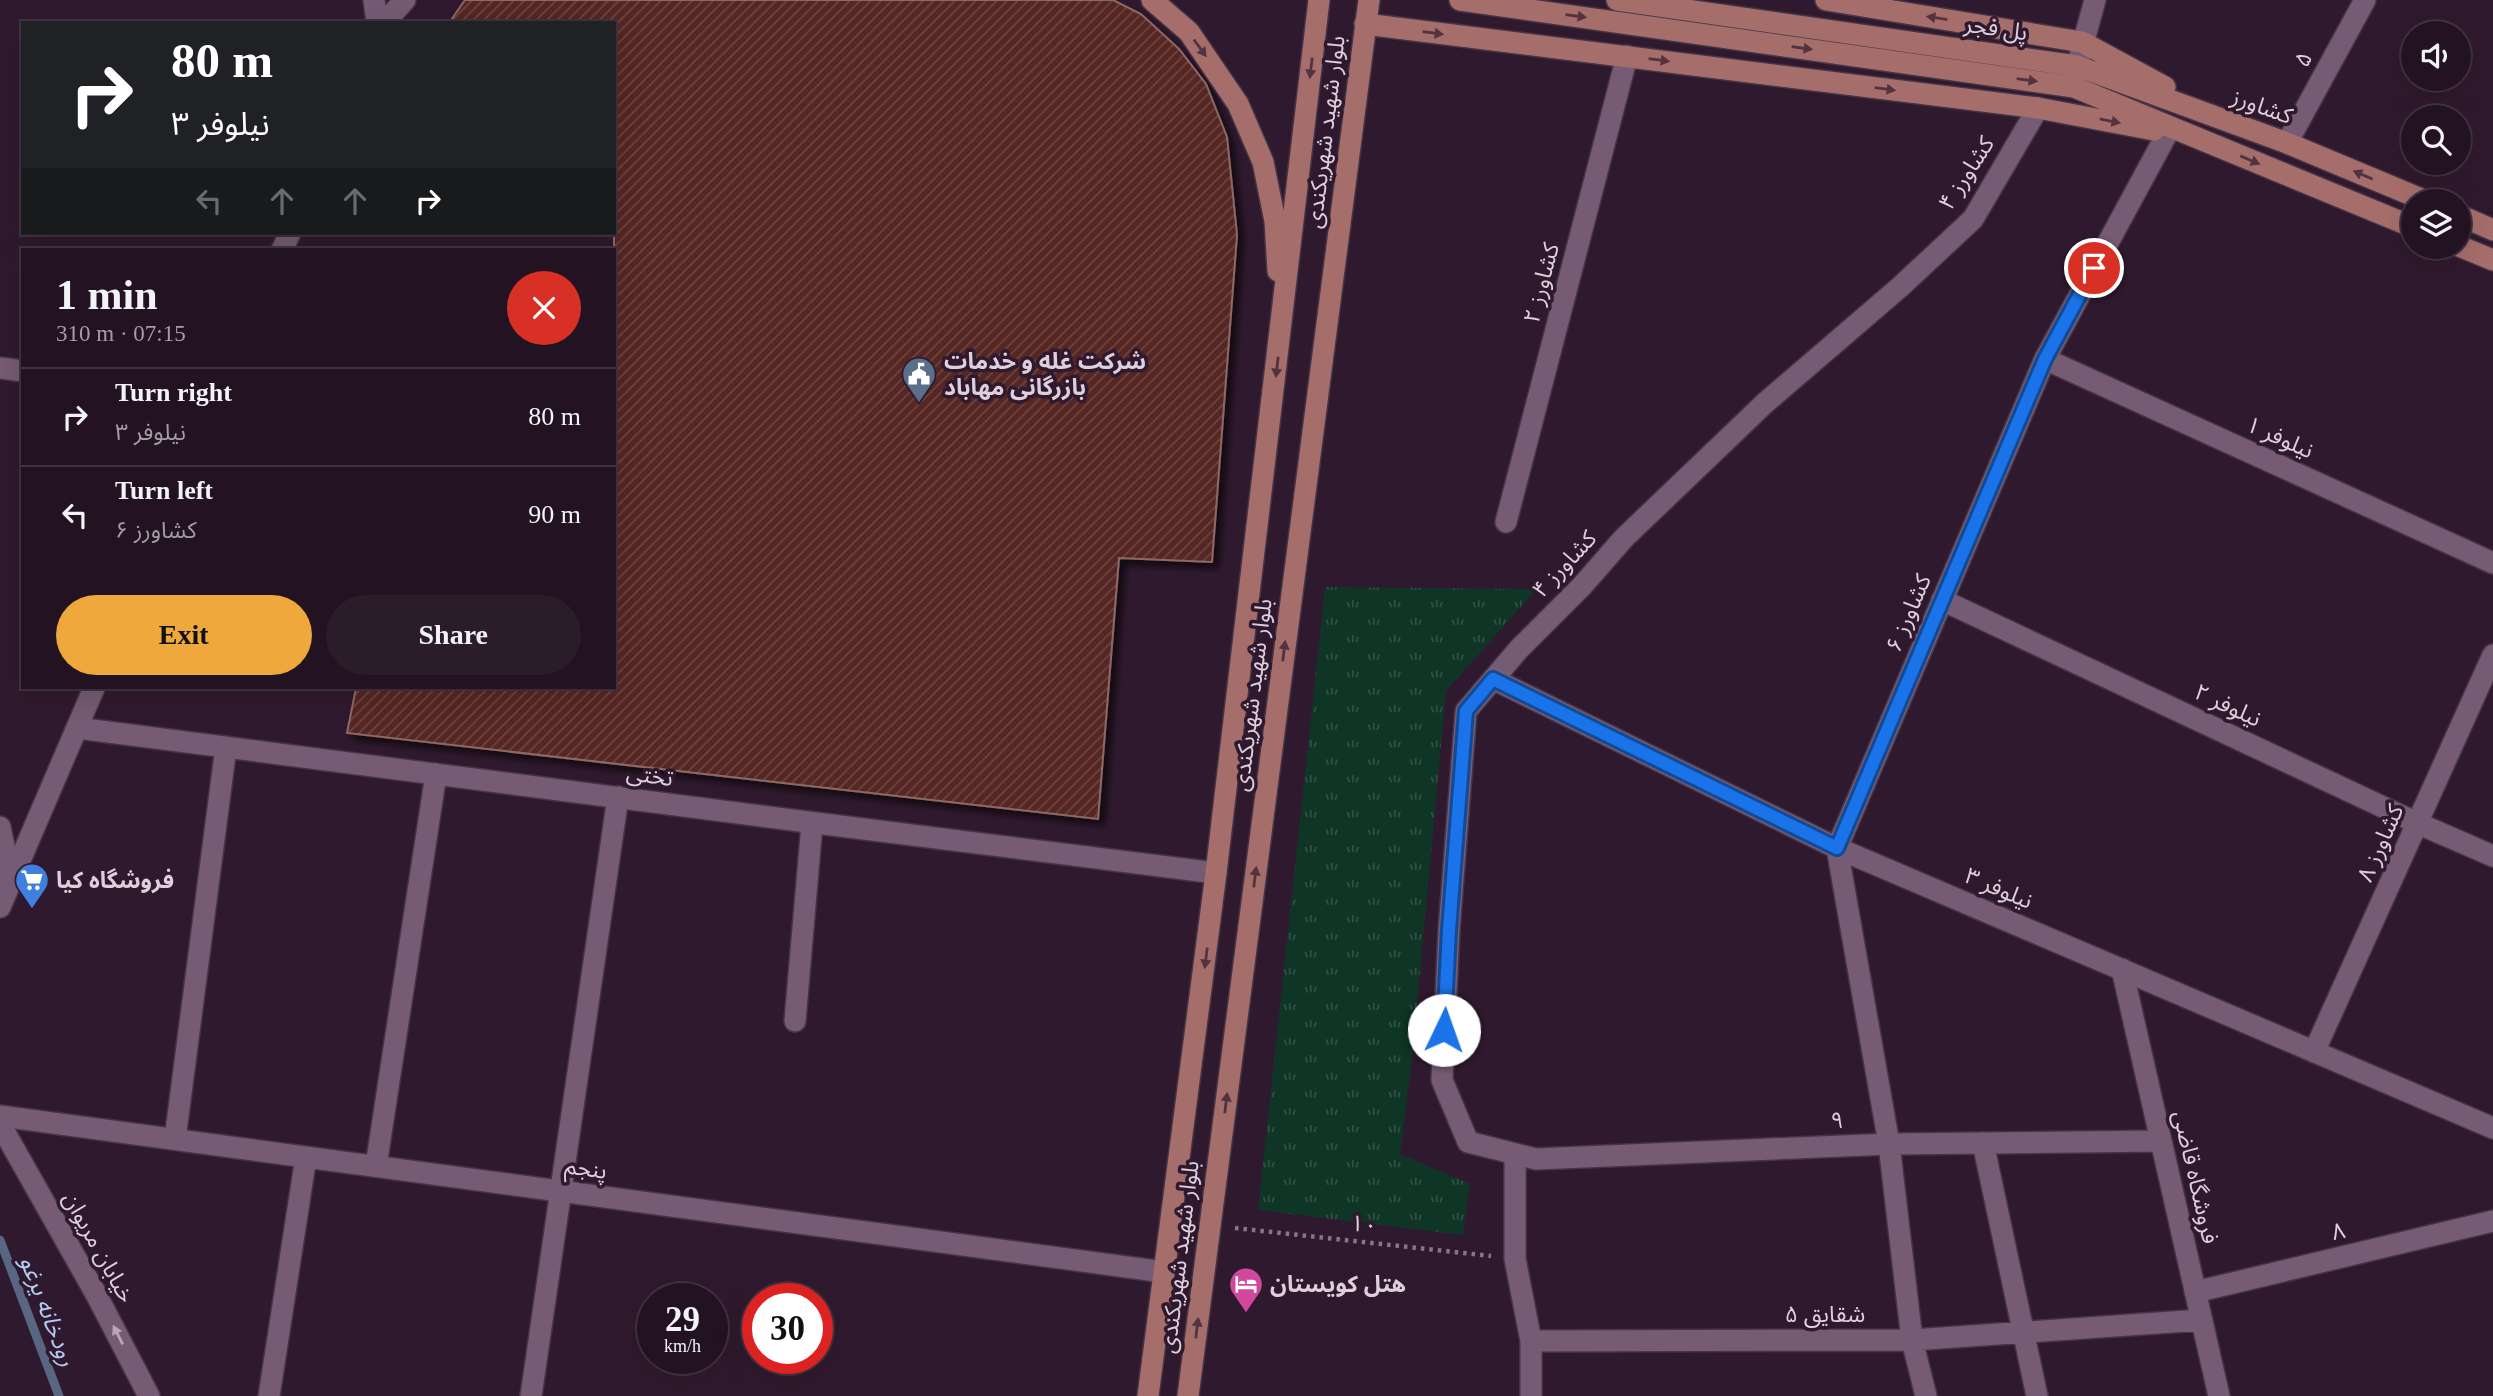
<!DOCTYPE html>
<html lang="en">
<head>
<meta charset="utf-8">
<style>
	:root { --surface:#231322; --page:#2b1c2a; --text:#f1f3f6; --muted:#a39ea5; --line:#403240; --accent:#eea83c }
	body { margin:0; font-family:"Times New Roman","Noto Sans Arabic",serif; background:var(--page); color:var(--text); height:100vh; display:flex; flex-direction:column; font-size:26px; white-space:nowrap }
	* { box-sizing:border-box; margin:0 }
	p { font-size:23px; color:var(--muted) }
	.icon { flex:none; width:38px; height:38px; fill:none; stroke:currentColor; stroke-width:2; stroke-linecap:round; stroke-linejoin:round }
	.map { position:relative; flex:1; overflow:hidden }
	.details { position:absolute; left:21px; top:248px; width:595px; height:441px; display:flex; flex-direction:column; background:var(--surface); border-radius:0px; box-shadow:0 7px 28px #0002,0 0 0 2px var(--line) }
	.details>* { flex:none }
	.guide { position:absolute; left:21px; top:21px; width:595px; height:214px; border-radius:0px; box-shadow:0 7px 28px #0002,0 0 0 2px var(--line); background:#202124; color:#fff; overflow:hidden }
	.buttons { position:absolute; left:2401px; top:21px; display:grid; gap:14px }
	.buttons a { display:grid; place-items:center; width:70px; height:70px; border-radius:50%; background:var(--surface); box-shadow:0 7px 28px #0002,0 0 0 2px var(--line); font-size:35px }
	.speed { position:absolute; left:637px; top:1283px; display:flex; gap:14px; font-size:35px; font-weight:700; text-align:center }
	.speed>* { display:grid; place-content:center; width:91px; height:91px; border-radius:50%; background:var(--surface); box-shadow:0 7px 28px #0002,0 0 0 2px var(--line); line-height:1 }
	.speed small { font-size:18px; font-weight:400 }
	.speed .limit { border:10px solid #d22; background:#fff; color:#111 }
	.pin { position:absolute; display:grid; place-items:center; width:60px; height:60px; color:#fff; margin:-30px; border:4px solid #fff; border-radius:50%; box-shadow:0 2px 7px #0007 }
	.me { position:absolute; width:77px; margin:-38px; rotate:3deg; stroke-linejoin:round; filter:drop-shadow(0 0 5px #0008) }
	.turn { display:flex; align-items:center; gap:24px; height:147px; padding:0 35px; font-size:32px }
	.turn .icon { width:91px; height:91px; stroke-width:2.5 }
	.turn b { display:block; font-size:49px; line-height:60px }
	.lanes { display:flex; align-items:center; height:66px; padding:0 35px; background:#0003; justify-content:center; gap:35px; direction:ltr }
	.lanes .off { opacity:.35 }
	.round { display:grid; place-items:center; flex:none; width:74px; height:74px; border-radius:37px; background:var(--page) }
	.head { display:flex; align-items:center; justify-content:space-between; height:119px; padding:0 35px }
	h1 { font-size:42px; font-weight:800; line-height:52px }
	.action { display:flex; gap:14px; margin-top:auto; padding:14px 35px }
	.action a { flex:1; height:80px; border-radius:42px; background:var(--accent); color:#111; font-size:28px; font-weight:800; line-height:80px; text-align:center }
	.action a+a { background:var(--page); color:var(--text) }
	ul { padding:0; list-style:none }
	li { display:flex; align-items:center; gap:21px; height:98px; padding:0 35px; border-top:2px solid var(--line) }
	li div { flex:1 }
	li b { display:block; font-size:26px }
	li em { font-style:normal }
	.map>svg:first-child { display:block }
</style>
</head>
<body>
<div class="map">
<svg width="2493" height="1396" viewBox="0 0 2493 1396">
	<defs>
		<pattern id="park-tufts" width="24" height="20" patternUnits="userSpaceOnUse" patternTransform="scale(1.75)"><rect width="24" height="20" fill="#0f3526"/><path d="M3 7l-1-3M5 7V3M7 7l1-3M15 17l-1-3M17 17v-4M19 17l1-3" fill="none" stroke="#325145"/></pattern>
		<pattern id="building-hatch" width="6" height="6" patternUnits="userSpaceOnUse" patternTransform="scale(1.75)"><rect width="6" height="6" fill="#552623"/><path d="M-1 1l2-2M0 6l6-6M5 7l2-2" fill="none" stroke="#6d4442"/></pattern>
		<filter id="shadow"><feDropShadow dx="6" dy="6" stdDeviation="3.5" flood-color="#0009"/></filter>
	</defs>
	<rect width="100%" height="100%" fill="#2f192e"/>
	<path fill="url(#park-tufts)" d="M 1325,587 L 1537,589 L 1446,691 L 1412,1059 L 1400,1154 L 1470,1184 L 1463,1235 L 1258,1210 Z"/>
	<g fill="none" stroke-linecap="round" stroke-linejoin="round">
		<path stroke="#596683" stroke-width="9" d="M 0,1240 L 59,1396"/>
	</g>
	<path fill="url(#building-hatch)" stroke="#8e6864" stroke-width="2" filter="url(#shadow)" d="M 465,0 L 1113,0 L 1141,14 L 1179,49 L 1206,84 L 1227,137 L 1237,235 L 1212,562 L 1119,558 L 1098,819 L 347,733 L 356,688 L 614,688 L 614,23 L 449,23 Z"/>
	<g fill="none" stroke-linecap="round" stroke-linejoin="round">
		<g stroke="#463446" stroke-width="24">
			<path id="minor" d="M 374,0 L 377,23
				M 384,23 L 405,0
				M 2077,66 L 2095,0
				M 2038,108 L 1973,219 L 1900,287 L 1765,403 L 1624,538 L 1582,586 L 1519,649 L 1466,711 L 1449,930 L 1442,1080 L 1468,1142 L 1536,1159 L 1889,1144 L 2161,1141
				M 2287,143 L 2365,0
				M 282,250 L 290,233
				M 2045,359 L 2493,563
				M 0,368 L 23,371
				M 1506,522 L 1627,56
				M 1942,600 L 2417,823 L 2493,856
				M 1493,679 L 1837,848 L 2493,1128
				M 77,728 C 457,776 836,827 1216,873
				M 0,827 L 11,880
				M 0,907 L 94,688
				M 2122,969 L 2219,1396
				M 795,1021 L 812,824
				M 2314,1052 L 2493,655
				M 0,1116 L 1164,1272
				M 0,1124 L 96,1294 L 149,1396
				M 175,1139 L 226,747
				M 1983,1143 L 2037,1396
				M 1515,1154 L 1515,1259 L 1531,1341 L 1912,1340 L 2201,1320
				M 376,1166 L 436,774
				M 2195,1292 L 2493,1221
				M 269,1396 L 306,1157
				M 531,1396 L 618,797
				M 1531,1396 L 1531,1341
				M 1926,1396 L 1912,1340 L 1889,1144 L 1837,848 L 2045,359 L 2168,132"/>
		</g>
		<g stroke="#463446" stroke-width="24">
			<path id="major" d="M 1152,0 L 1189,32 L 1238,104 L 1263,162 L 1275,221 L 1278,271
				M 1460,0 L 2074,87 L 2413,227
				M 1617,0 L 2077,66 L 2287,143 L 2426,201
				M 1826,0 L 2082,42 L 2165,87
				M 1365,24 L 2038,108 L 2154,130
				M 2459,215 L 2493,230
				M 2459,246 L 2493,260
				M 1148,1396 L 1216,873 L 1319,0
				M 1188,1396 L 1369,0"/>
		</g>
		<path stroke="#887587" stroke-width="4.5" stroke-dasharray="3.5 5" stroke-linecap="butt" d="M 1235,1228 L 1491,1256"/>
		<use href="#minor" stroke="#755b73" stroke-width="21"/>
		<use href="#major" stroke="#a66e6b" stroke-width="21"/>
	</g>
	<defs><path id="oneway-solid" d="M-6-.8H1V-3.2L6.5 0L1 3.2V.8H-6Z" transform="scale(1.75)"/></defs>
	<g fill="#533340">
		<use href="#oneway-solid" transform="translate(1576 16) rotate(8)"/>
		<use href="#oneway-solid" transform="translate(1937 18) rotate(-171)"/>
		<use href="#oneway-solid" transform="translate(1433 33) rotate(7)"/>
		<use href="#oneway-solid" transform="translate(1200 48) rotate(54)"/>
		<use href="#oneway-solid" transform="translate(1802 48) rotate(8)"/>
		<use href="#oneway-solid" transform="translate(1659 60) rotate(7)"/>
		<use href="#oneway-solid" transform="translate(1311 68) rotate(97)"/>
		<use href="#oneway-solid" transform="translate(2027 80) rotate(8)"/>
		<use href="#oneway-solid" transform="translate(1885 89) rotate(7)"/>
		<use href="#oneway-solid" transform="translate(2110 121) rotate(11)"/>
		<use href="#oneway-solid" transform="translate(2250 160) rotate(23)"/>
		<use href="#oneway-solid" transform="translate(2363 175) rotate(-157)"/>
		<use href="#oneway-solid" transform="translate(1277 367) rotate(97)"/>
		<use href="#oneway-solid" transform="translate(1284 651) rotate(-83)"/>
		<use href="#oneway-solid" transform="translate(1255 877) rotate(-83)"/>
		<use href="#oneway-solid" transform="translate(1206 958) rotate(97)"/>
		<use href="#oneway-solid" transform="translate(1226 1103) rotate(-83)"/>
		<use href="#oneway-solid" transform="translate(1197 1328) rotate(-83)"/>
	</g>
	<use fill="#b9a6b8" href="#oneway-solid" transform="translate(118 1335) rotate(-117)"/>
	<g fill="none" stroke-linecap="round" stroke-linejoin="round">
		<g stroke="#114b97" stroke-width="18">
			<path id="route" d="M 1444,1030 L 1449,930 L 1466,711 L 1493,679 L 1837,848 L 2045,359 L 2094,268"/>
		</g>
		<use href="#route" stroke="#1a73e8" stroke-width="12"/>
	</g>
	<defs>
		<g id="civic-pin" transform="scale(1.75)"><path d="M0 17L-7.5 6A9.5 9.5 0 1 1 7.5 6Z" fill="#5c6f8a" stroke="#2f192e"/><path d="M-.6-6.5H3V-4.5H.6V-3L4-1V1h2V6H-6V1h2V-1L-.6-3ZM-1.2 2.5V6h2.4V2.5Z" fill="#fff"/></g>
		<g id="supermarket-pin" transform="scale(1.75)"><path d="M0 17L-7.5 6A9.5 9.5 0 1 1 7.5 6Z" fill="#3f7fe0" stroke="#2f192e"/><path d="M-6-5.5h2.5l.6 2H6L4.5 2H-2.5L-4.4-4H-6ZM-1.5 3.2a1.3 1.3 0 1 0 .1 0ZM3 3.2a1.3 1.3 0 1 0 .1 0Z" fill="#fff"/></g>
		<g id="hotel-pin" transform="scale(1.75)"><path d="M0 17L-7.5 6A9.5 9.5 0 1 1 7.5 6Z" fill="#d1479c" stroke="#2f192e"/><path d="M-6-4.5h1.5V1H6V5H4.5V3h-9V5H-6ZM-4 0a1.8 1.8 0 1 1 3.6 0ZM.5 0V-2.5h3Q6-2.5 6 0Z" fill="#fff"/></g>
	</defs>
	<g fill-rule="evenodd">
		<use href="#civic-pin" x="919" y="374"/>
		<use href="#supermarket-pin" x="32" y="880"/>
		<use href="#hotel-pin" x="1246" y="1284"/>
	</g>
	<g text-anchor="middle" stroke-width="7" stroke-linejoin="round" paint-order="stroke">
		<g font-size="23" fill="#decfdd" stroke="#2f192e">
			<text transform="translate(1996 28) rotate(8)" y="8">پل فجر</text>
			<text transform="translate(2303 59) rotate(-61)" y="8">۵</text>
			<text transform="translate(2262 106) rotate(20)" y="8">کشاورز</text>
			<text transform="translate(1325 132) rotate(-83)" y="8">بلوار شهید شهریکندی</text>
			<text transform="translate(1966 173) rotate(-57)" y="8">کشاورز ۴</text>
			<text transform="translate(1541 283) rotate(-75)" y="8">کشاورز ۲</text>
			<text transform="translate(2280 437) rotate(24)" y="8">نیلوفر ۱</text>
			<text transform="translate(1564 564) rotate(-47)" y="8">کشاورز ۴</text>
			<text transform="translate(1908 613) rotate(-67)" y="8">کشاورز ۶</text>
			<text transform="translate(1252 695) rotate(-83)" y="8">بلوار شهید شهریکندی</text>
			<text transform="translate(2228 705) rotate(25)" y="8">نیلوفر ۲</text>
			<text transform="translate(650 775) rotate(8)" y="8">تختی</text>
			<text transform="translate(2380 843) rotate(-66)" y="8">کشاورز ۸</text>
			<text transform="translate(1999 888) rotate(23)" y="8">نیلوفر ۳</text>
			<text transform="translate(1837 1120) rotate(-2)" y="8">۹</text>
			<text transform="translate(586 1168) rotate(8)" y="8">پنجم</text>
			<text transform="translate(2196 1177) rotate(77)" y="8">فروشگاه قاضی</text>
			<text transform="translate(1364 1224) rotate(6)" y="8">۱۰</text>
			<text transform="translate(2338 1231) rotate(-13)" y="8">۸</text>
			<text transform="translate(99 1247) rotate(61)" y="8">خیابان مریوان</text>
			<text transform="translate(1179 1257) rotate(-83)" y="8">بلوار شهید شهریکندی</text>
			<text x="1825" y="1322">شقایق ۵</text>
		</g>
		<g font-size="23" font-weight="bold" fill="#decfdd" stroke="#2f192e" text-anchor="start">
			<text x="944" y="369">شرکت غله و خدمات<tspan x="944" dy="26">بازرگانی مهاباد</tspan></text>
			<text x="56" y="888">فروشگاه کیا</text>
			<text x="1270" y="1292">هتل کویستان</text>
		</g>
		<g font-size="24" font-style="italic" fill="#b2ccf2" stroke="#2f192e">
			<text transform="translate(48 1311) rotate(69)" y="8">رودخانه یرغو</text>
		</g>
	</g>
</svg>
<div class="buttons">
<a><svg class="icon" aria-label="sound" viewBox="0 0 24 24"><path d="M4 9h4l5-4v14l-5-4H4zM17 9q2 3 0 6"/></svg></a>
<a><svg class="icon" aria-label="search" viewBox="0 0 24 24"><circle cx="10" cy="10" r="6"/><path d="M15 15l6 6"/></svg></a>
<a><svg class="icon" aria-label="layers" viewBox="0 0 24 24"><path d="M12 4l9 5-9 5-9-5zM3 14l9 5 9-5"/></svg></a>
</div>
<div class="speed"><div>29<small>km/h</small></div><div class="limit">30</div></div>
<div class="pin" style="left:2094px;top:268px;background:#d93025"><svg class="icon" aria-label="arrive" viewBox="0 0 24 24"><path d="M6 21V4h12l-3 4 3 4H6"/></svg></div>
<svg class="me" style="left:1444px;top:1030px" viewBox="-20 -20 40 40"><circle r="19" fill="#fff"/><path d="M0-13L10 11 0 6-10 11z" fill="#1a73e8"/></svg>
<div class="guide">
<div class="turn"><svg class="icon" aria-label="right" viewBox="0 0 24 24"><path d="M7 20v-9h11M14 6l5 5-5 5"/></svg><div><b>80 m</b>نیلوفر ۳</div></div>
<div class="lanes"><svg class="icon off" aria-label="left" viewBox="0 0 24 24"><path d="M17 20v-9H6M10 6l-5 5 5 5"/></svg><svg class="icon off" aria-label="ahead" viewBox="0 0 24 24"><path d="M12 20V5M6 11l6-6 6 6"/></svg><svg class="icon off" aria-label="ahead" viewBox="0 0 24 24"><path d="M12 20V5M6 11l6-6 6 6"/></svg><svg class="icon" aria-label="right" viewBox="0 0 24 24"><path d="M7 20v-9h11M14 6l5 5-5 5"/></svg></div>
</div>
<section class="details">
<div class="head"><div><h1>1 min</h1><p>310 m · 07:15</p></div><a class="round" style="background:#d93025;color:#fff"><svg class="icon" aria-label="close" viewBox="0 0 24 24"><path d="M6 6l12 12M18 6L6 18"/></svg></a></div>
<ul>
<li><svg class="icon" aria-label="right" viewBox="0 0 24 24"><path d="M7 20v-9h11M14 6l5 5-5 5"/></svg><div><b>Turn right</b><p>نیلوفر ۳</p></div><em>80 m</em></li>
<li><svg class="icon" aria-label="left" viewBox="0 0 24 24"><path d="M17 20v-9H6M10 6l-5 5 5 5"/></svg><div><b>Turn left</b><p>کشاورز ۶</p></div><em>90 m</em></li>
</ul>
<div class="action"><a>Exit</a><a>Share</a></div>
</section>
</div>
</body>
</html>
